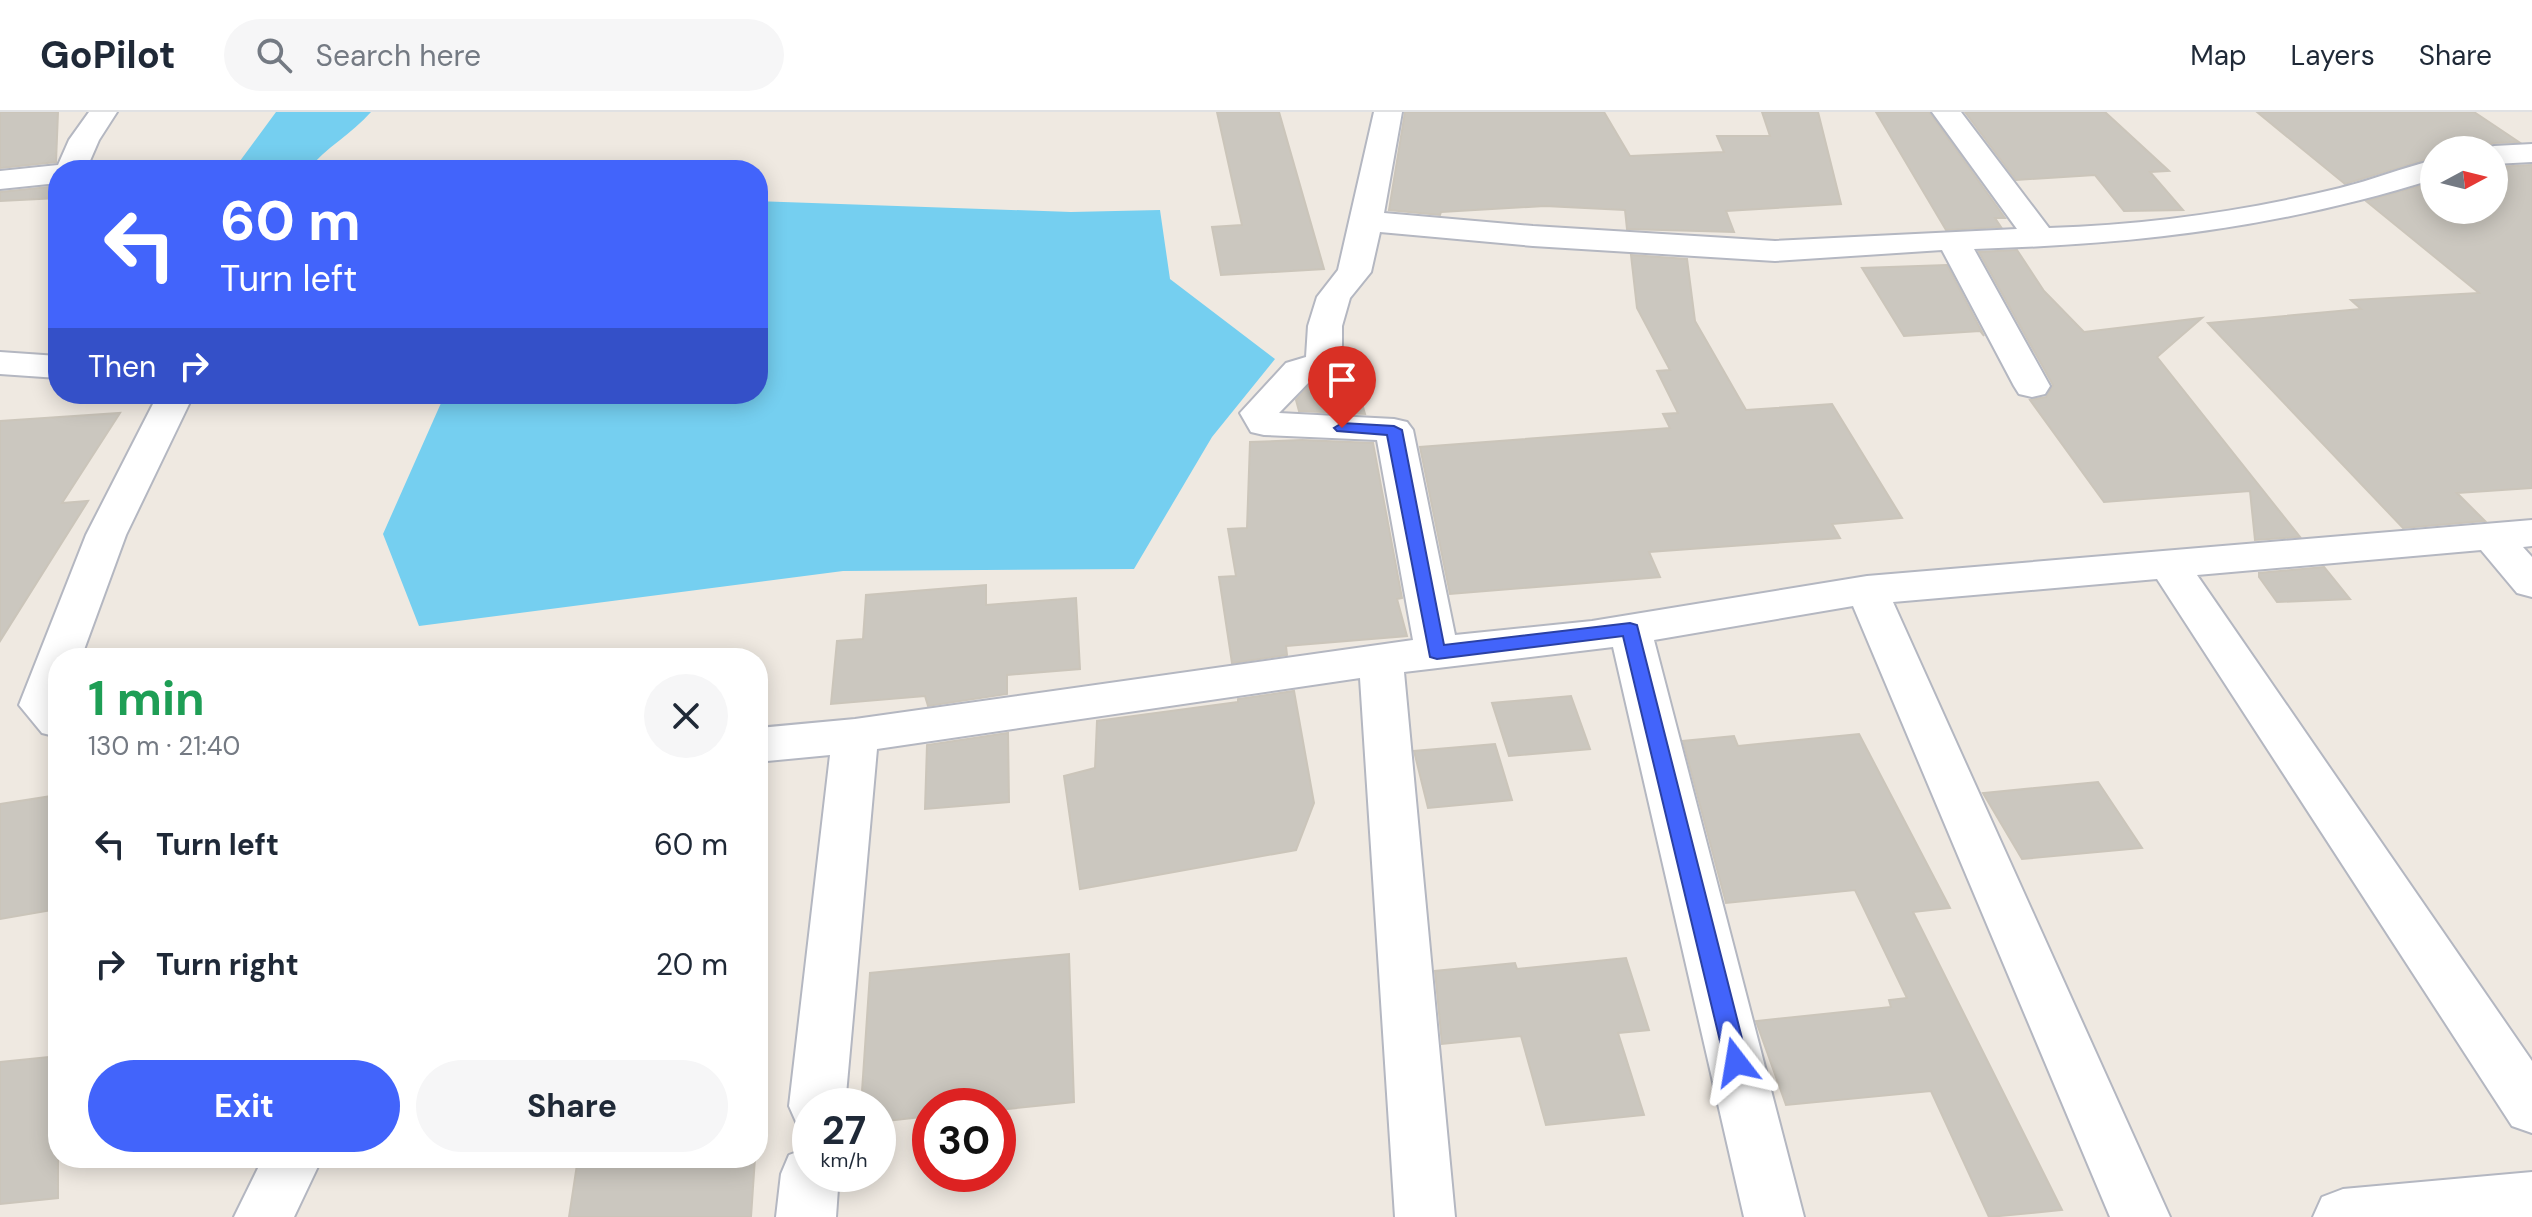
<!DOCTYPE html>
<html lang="en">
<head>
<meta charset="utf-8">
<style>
	:root { --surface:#fff; --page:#f6f6f7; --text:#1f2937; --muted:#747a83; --line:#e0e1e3; --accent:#4264fb }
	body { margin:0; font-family:"DM Sans",sans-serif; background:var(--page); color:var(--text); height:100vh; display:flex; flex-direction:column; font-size:30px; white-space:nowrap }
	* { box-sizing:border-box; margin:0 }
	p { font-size:26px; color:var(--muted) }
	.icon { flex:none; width:44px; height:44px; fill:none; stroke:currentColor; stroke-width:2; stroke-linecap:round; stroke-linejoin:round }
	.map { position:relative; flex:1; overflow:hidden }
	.details { position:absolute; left:48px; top:536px; width:720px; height:520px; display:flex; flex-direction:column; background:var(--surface); border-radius:32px; box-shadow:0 4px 20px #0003 }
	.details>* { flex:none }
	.hud { position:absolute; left:48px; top:48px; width:720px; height:244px; border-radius:32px; box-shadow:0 4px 20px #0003; background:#4264fb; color:#fff; overflow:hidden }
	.needle { width:52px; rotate:83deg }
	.controls { position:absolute; left:2420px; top:24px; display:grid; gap:16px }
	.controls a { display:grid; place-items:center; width:88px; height:88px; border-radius:50%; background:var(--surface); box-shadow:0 4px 20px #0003; font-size:40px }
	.speed { position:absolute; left:792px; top:976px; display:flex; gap:16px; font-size:40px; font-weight:700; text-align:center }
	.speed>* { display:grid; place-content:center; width:104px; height:104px; border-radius:50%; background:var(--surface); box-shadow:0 4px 20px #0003; line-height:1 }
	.speed small { font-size:20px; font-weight:400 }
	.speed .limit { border:12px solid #d22; background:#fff; color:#111 }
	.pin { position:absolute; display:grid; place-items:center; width:68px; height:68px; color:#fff; margin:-82px -34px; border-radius:50% 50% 50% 0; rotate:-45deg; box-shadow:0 0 8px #0007 }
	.pin .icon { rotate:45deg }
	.me { position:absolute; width:88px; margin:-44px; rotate:346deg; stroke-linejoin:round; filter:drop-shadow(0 0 6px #0008) }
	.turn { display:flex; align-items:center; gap:28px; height:168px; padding:0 40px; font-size:36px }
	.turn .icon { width:104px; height:104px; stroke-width:2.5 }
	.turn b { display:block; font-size:56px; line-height:68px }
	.then { display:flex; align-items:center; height:76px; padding:0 40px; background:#0003; gap:16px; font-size:30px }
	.round { display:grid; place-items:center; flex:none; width:84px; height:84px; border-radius:42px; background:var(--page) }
	.summary { display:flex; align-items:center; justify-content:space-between; height:136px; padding:0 40px }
	h1 { font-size:48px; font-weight:700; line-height:60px; color:#1e9e55 }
	.primary-button { display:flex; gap:16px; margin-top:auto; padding:16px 40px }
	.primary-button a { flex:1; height:92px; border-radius:48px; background:var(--accent); color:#fff; font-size:32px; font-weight:700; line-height:92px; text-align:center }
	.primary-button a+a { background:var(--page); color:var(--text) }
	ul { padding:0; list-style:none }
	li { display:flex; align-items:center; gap:24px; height:120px; padding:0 40px }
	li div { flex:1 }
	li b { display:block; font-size:30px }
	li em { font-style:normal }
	header { display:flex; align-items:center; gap:48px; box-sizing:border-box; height:112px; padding:0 40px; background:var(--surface); border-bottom:2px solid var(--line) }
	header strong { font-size:38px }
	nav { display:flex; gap:44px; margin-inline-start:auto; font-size:28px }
	.search { width:560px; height:72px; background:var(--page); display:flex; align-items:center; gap:20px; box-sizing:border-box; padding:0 28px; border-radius:44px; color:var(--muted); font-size:30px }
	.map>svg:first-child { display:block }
</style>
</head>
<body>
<header>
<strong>GoPilot</strong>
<div class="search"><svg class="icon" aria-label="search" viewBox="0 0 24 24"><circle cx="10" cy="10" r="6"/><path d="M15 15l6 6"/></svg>Search here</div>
<nav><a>Map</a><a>Layers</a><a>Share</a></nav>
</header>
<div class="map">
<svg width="2532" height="1105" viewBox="0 0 2532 1105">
	<rect width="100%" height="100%" fill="#efe9e1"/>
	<path fill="#75cff0" d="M 276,0 L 371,0 C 352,22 326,35 308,58 L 223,58 L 237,53 Z
		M 758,89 L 1071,100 L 1160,98 L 1170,167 L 1275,247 L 1212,325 L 1134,457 L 843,459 L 419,514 L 383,422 L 445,282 L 758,282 Z"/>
	<path fill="#cbc7bf" stroke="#cbc5ba" stroke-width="2" d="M 0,0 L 58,0 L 56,50 L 0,56 Z
		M 1217,0 L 1279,0 L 1324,157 L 1221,163 L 1212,115 L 1242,113 Z
		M 1405,0 L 1604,0 L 1630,44 L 1724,40 L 1717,24 L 1770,24 L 1762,0 L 1818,0 L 1841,92 L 1726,99 L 1734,120 L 1627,117 L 1625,98 L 1545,94 L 1441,100 L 1440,103 L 1389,98 Z
		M 1876,0 L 1929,0 L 2005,106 L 1995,106 L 2001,115 L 1946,118 Z
		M 1965,0 L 2105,0 L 2169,59 L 2150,60 L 2183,98 L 2124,99 L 2095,63 L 2016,68 Z
		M 2257,0 L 2474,0 L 2519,30 L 2493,31 L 2480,38 L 2434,38 L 2434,45 L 2345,72 Z
		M 2532,53 L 2532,376 L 2457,381 L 2485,409 L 2403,416 L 2208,211 L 2361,197 L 2351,188 L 2479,181 L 2366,89 L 2434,70 L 2434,98 L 2494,98 L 2494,55 Z
		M 58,74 L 58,86 L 0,89 L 0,80 Z
		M 2017,138 L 2044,179 L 2084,220 L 2202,206 L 2157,245 L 2300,425 L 2255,428 L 2250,379 L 2104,390 L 2030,288 L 2046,285 L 2053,273 L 1979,140 Z
		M 1631,143 L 1687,147 L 1695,209 L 1746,298 L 1832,292 L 1902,406 L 1832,412 L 1840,426 L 1649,440 L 1660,465 L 1450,482 L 1420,335 L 1670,316 L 1663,302 L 1678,301 L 1657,259 L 1670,258 L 1637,196 Z
		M 1947,153 L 1984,224 L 1980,219 L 1904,224 L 1862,156 Z
		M 1354,264 L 1365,302 L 1299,299 L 1296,288 L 1308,275 Z
		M 120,301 L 62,391 L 88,389 L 0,529 L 0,309 Z
		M 1302,328 L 1373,331 L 1402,486 L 1397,487 L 1407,524 L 1286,534 L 1287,543 L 1232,551 L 1219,465 L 1236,464 L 1228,417 L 1247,416 L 1250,330 Z
		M 2324,455 L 2350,487 L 2277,490 L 2259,465 L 2259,461 Z
		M 986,473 L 986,493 L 1076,486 L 1080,557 L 1007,563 L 1007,582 L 928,594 L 925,584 L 831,592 L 837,529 L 863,527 L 866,483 Z
		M 1294,579 L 1314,691 L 1296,738 L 1080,777 L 1064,664 L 1095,656 L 1097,609 L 1238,590 L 1238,587 Z
		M 1571,584 L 1590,637 L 1509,644 L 1492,591 Z
		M 1008,621 L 1009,690 L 925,697 L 927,633 Z
		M 1859,622 L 1950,796 L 1913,800 L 2062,1098 L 1989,1105 L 1931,979 L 1786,993 L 1756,909 L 1891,895 L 1889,888 L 1907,886 L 1855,778 L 1726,791 L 1683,629 L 1734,624 L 1738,634 Z
		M 1495,632 L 1512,688 L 1428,696 L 1414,639 Z
		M 2098,670 L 2142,736 L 2022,747 L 1983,681 Z
		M 58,683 L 58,797 L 0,807 L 0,692 Z
		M 1069,842 L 1074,990 L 998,998 L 998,994 L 930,994 L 930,1004 L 878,1010 L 878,994 L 861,994 L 870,861 Z
		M 1626,846 L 1649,918 L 1618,921 L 1644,1003 L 1546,1013 L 1521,924 L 1442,932 L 1435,859 L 1515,851 L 1517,857 Z
		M 58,944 L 58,1086 L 0,1092 L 0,950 Z
		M 578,1046 L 755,1046 L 751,1105 L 569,1105 Z"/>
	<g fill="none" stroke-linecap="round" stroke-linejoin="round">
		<g stroke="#b4b7c1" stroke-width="4">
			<path id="minor" d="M 89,0 L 117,0 L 99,28 L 86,58 L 58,58 L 58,71 L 0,77 L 0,59 L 58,53 L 69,28 Z
				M 1374,0 L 1402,0 L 1384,101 L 1533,114 L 1775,129 L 2017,117 L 1932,0 L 1961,0 L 2049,116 C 2147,113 2246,99 2340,76 C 2372,68 2402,56 2434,48 L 2434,67 C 2277,116 2138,132 1974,137 L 2050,274 L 2045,282 L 2032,285 L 2019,282 L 2014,274 L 1942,138 L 1775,149 L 1533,134 L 1380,120 L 1371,160 L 1350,186 L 1342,214 L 1342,251 L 1337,259 L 1312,267 L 1279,301 L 1394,307 L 1407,310 L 1413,318 L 1455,523 L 1592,509 L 1867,464 L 2532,408 L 2532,434 L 2523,435 L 2532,445 L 2532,485 L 2517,481 L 2481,438 L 2197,463 L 2532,949 L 2532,1021 L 2512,1014 L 2157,467 L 1893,490 L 2170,1105 L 2110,1105 L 1853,494 L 1654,528 L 1804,1105 L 1744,1105 L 1613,535 L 1404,560 L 1455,1105 L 1395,1105 L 1360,566 L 877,637 L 845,994 L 810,994 L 810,1016 L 797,1012 L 789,994 L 830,643 L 758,650 L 758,616 L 855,607 L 1413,528 L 1377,328 L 1264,323 L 1251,320 L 1240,301 L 1286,251 L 1306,245 L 1308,214 L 1317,185 L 1338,158 Z
				M 2532,32 L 2532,50 L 2494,52 L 2494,38 L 2483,38 L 2494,34 Z
				M 0,240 L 58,244 L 58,266 L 0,262 Z
				M 150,282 L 186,282 L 190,290 L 126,423 L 81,546 L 58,546 L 58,625 L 42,621 L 19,593 L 86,423 L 154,290 Z
				M 810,1035 L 810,1062 L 839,1062 L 836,1105 L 776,1105 L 781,1062 L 789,1043 Z
				M 263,1046 L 322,1046 L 294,1105 L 234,1105 Z
				M 2532,1060 L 2532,1105 L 2313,1105 L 2322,1085 L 2343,1077 Z"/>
		</g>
		<use href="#minor" fill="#fff" fill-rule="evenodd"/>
	</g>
	<path fill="#4264fb" stroke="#2b41a3" stroke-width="2" d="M 1342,311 L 1394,314 L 1402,318 L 1444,533 L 1630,511 L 1637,513 L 1748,950 L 1744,957 L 1736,960 L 1728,957 L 1725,950 L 1623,524 L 1437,547 L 1430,545 L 1387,323 L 1337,319 L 1334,316 Z"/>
</svg>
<div class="controls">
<a><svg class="needle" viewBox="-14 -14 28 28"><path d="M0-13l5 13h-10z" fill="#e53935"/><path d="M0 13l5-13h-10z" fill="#747a83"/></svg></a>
</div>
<div class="speed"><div>27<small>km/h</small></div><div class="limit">30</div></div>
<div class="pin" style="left:1342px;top:316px;background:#d93025"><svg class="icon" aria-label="arrive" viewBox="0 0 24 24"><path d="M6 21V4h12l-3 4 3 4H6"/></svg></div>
<svg class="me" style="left:1736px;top:950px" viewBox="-20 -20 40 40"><path d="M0-17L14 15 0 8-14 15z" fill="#4264fb" stroke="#fff" stroke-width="4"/></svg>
<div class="hud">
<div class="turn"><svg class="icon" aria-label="left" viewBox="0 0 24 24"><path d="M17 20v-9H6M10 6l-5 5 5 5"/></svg><div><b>60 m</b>Turn left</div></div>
<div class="then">Then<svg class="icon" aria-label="right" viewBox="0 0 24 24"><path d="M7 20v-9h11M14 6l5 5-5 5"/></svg></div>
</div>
<section class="details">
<div class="summary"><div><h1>1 min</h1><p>130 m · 21:40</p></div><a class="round"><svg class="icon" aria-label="close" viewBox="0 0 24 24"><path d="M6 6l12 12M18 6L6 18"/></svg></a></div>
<ul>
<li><svg class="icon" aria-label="left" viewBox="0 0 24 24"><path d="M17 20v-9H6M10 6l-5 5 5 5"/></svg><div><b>Turn left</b></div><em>60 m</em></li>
<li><svg class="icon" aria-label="right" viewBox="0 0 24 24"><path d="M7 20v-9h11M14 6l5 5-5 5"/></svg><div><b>Turn right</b></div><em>20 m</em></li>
</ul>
<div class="primary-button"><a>Exit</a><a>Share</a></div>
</section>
</div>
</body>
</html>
